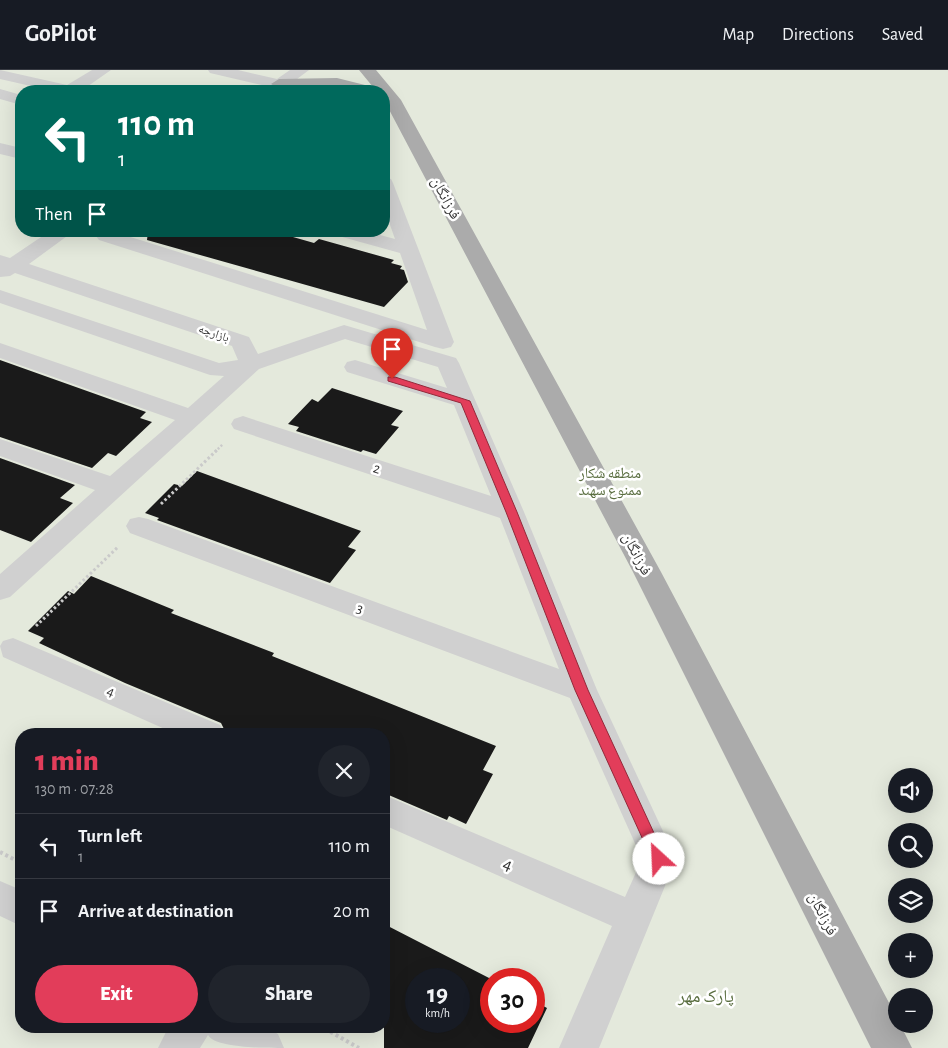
<!DOCTYPE html>
<html lang="en">
<head>
<meta charset="utf-8">
<style>
	:root { --surface:#171b24; --page:#20242c; --text:#f1f3f6; --muted:#9ea1a6; --line:#363941; --accent:#e23d5a }
	body { margin:0; font-family:"Alegreya Sans","Noto Naskh Arabic",sans-serif; background:var(--page); color:var(--text); height:100vh; display:flex; flex-direction:column; font-size:19px; white-space:nowrap }
	* { box-sizing:border-box; margin:0 }
	p { font-size:16px; color:var(--muted) }
	.icon { flex:none; width:28px; height:28px; fill:none; stroke:currentColor; stroke-width:2; stroke-linecap:round; stroke-linejoin:round }
	.map { position:relative; flex:1; overflow:hidden }
	.panel { position:absolute; left:15px; top:658px; width:375px; height:305px; display:flex; flex-direction:column; background:var(--surface); border-radius:20px; box-shadow:0 5px 20px #0002 }
	.panel>* { flex:none }
	.hud { position:absolute; left:15px; top:15px; width:375px; height:152px; border-radius:20px; box-shadow:0 5px 20px #0002; background:#00695c; color:#fff; overflow:hidden }
	.fabs { position:absolute; left:888px; top:698px; display:grid; gap:10px }
	.fabs a { display:grid; place-items:center; width:45px; height:45px; border-radius:50%; background:var(--surface); box-shadow:0 5px 20px #0002; font-size:25px }
	.speed { position:absolute; left:405px; top:898px; display:flex; gap:10px; font-size:25px; font-weight:700; text-align:center }
	.speed>* { display:grid; place-content:center; width:65px; height:65px; border-radius:50%; background:var(--surface); box-shadow:0 5px 20px #0002; line-height:1 }
	.speed small { font-size:12px; font-weight:400 }
	.speed .limit { border:8px solid #d22; background:#fff; color:#111 }
	.pin { position:absolute; display:grid; place-items:center; width:42px; height:42px; color:#fff; margin:-51px -21px; border-radius:50% 50% 50% 0; rotate:-45deg; box-shadow:0 0 5px #0007 }
	.pin .icon { rotate:45deg }
	.me { position:absolute; width:55px; margin:-28px; rotate:335deg; stroke-linejoin:round; filter:drop-shadow(0 0 4px #0008) }
	.turn { display:flex; align-items:center; gap:18px; height:105px; padding:0 20px; font-size:22px }
	.turn .icon { width:65px; height:65px; stroke-width:2.5 }
	.turn b { display:block; font-size:35px; line-height:42px }
	.then { display:flex; align-items:center; height:48px; padding:0 20px; background:#0003; gap:10px; font-size:19px }
	.round { display:grid; place-items:center; flex:none; width:52px; height:52px; border-radius:26px; background:var(--page) }
	.head { display:flex; align-items:center; justify-content:space-between; height:85px; padding:0 20px }
	h1 { font-size:30px; font-weight:800; line-height:38px; color:var(--accent) }
	.primary-button { display:flex; gap:10px; margin-top:auto; padding:10px 20px }
	.primary-button a { flex:1; height:58px; border-radius:30px; background:var(--accent); color:#fff; font-size:20px; font-weight:800; line-height:58px; text-align:center }
	.primary-button a+a { background:var(--page); color:var(--text) }
	ul { padding:0; list-style:none }
	li { display:flex; align-items:center; gap:15px; height:65px; padding:0 20px; border-top:1px solid var(--line) }
	li div { flex:1 }
	li b { display:block; font-size:19px }
	li em { font-style:normal }
	header { display:flex; align-items:center; gap:30px; box-sizing:border-box; height:70px; padding:0 25px; background:var(--surface); border-bottom:1px solid var(--line) }
	header strong { font-size:24px }
	nav { display:flex; gap:28px; margin-inline-start:auto; font-size:18px }
	.map>svg:first-child { display:block }
</style>
</head>
<body>
<header>
<strong>GoPilot</strong>
<nav><a>Map</a><a>Directions</a><a>Saved</a></nav>
</header>
<div class="map">
<svg width="948" height="978" viewBox="0 0 948 978">
	<rect width="100%" height="100%" fill="#fff"/>
	<path fill="#e4e9dc" fill-rule="evenodd" d="M 0,0 L 948,0 L 948,978 L 0,978 ZM 21,21 L 384,21 L 384,161 L 21,161 ZM 21,664 L 384,664 L 384,956 L 21,956 ZM 896,706 L 924,706 L 924,734 L 896,734 ZM 896,761 L 924,761 L 924,789 L 896,789 ZM 896,816 L 924,816 L 924,844 L 896,844 ZM 896,871 L 924,871 L 924,899 L 896,899 ZM 416,909 L 459,909 L 459,951 L 416,951 ZM 491,909 L 534,909 L 534,951 L 491,951 ZM 896,926 L 924,926 L 924,954 L 896,954 Z"/>
	<path fill="#1a1a1a" fill-rule="evenodd" d="M 148,161 L 272,161 L 314,173 L 319,169 L 394,190 L 391,193 L 402,196 L 400,199 L 404,200 L 408,212 L 384,237 L 147,170 Z
		M 0,290 L 146,342 L 140,348 L 152,352 L 116,386 L 108,383 L 92,398 L 0,367 Z
		M 332,318 L 403,341 L 391,355 L 399,357 L 376,384 L 363,380 L 361,382 L 296,361 L 299,357 L 288,354 L 312,329 L 318,332 Z
		M 0,388 L 75,415 L 60,428 L 73,433 L 31,472 L 0,460 Z
		M 197,401 L 361,461 L 348,477 L 356,480 L 330,513 L 157,450 L 159,448 L 145,443 L 174,414 L 182,416 Z
		M 91,506 L 174,540 L 171,543 L 274,583 L 272,586 L 496,676 L 483,700 L 493,704 L 466,754 L 449,746 L 447,750 L 384,723 L 384,664 L 236,664 L 224,659 L 221,653 L 125,613 L 39,573 L 44,568 L 28,561 L 68,521 L 74,524 Z
		M 384,854 L 491,909 L 491,951 L 534,951 L 534,931 L 547,938 L 528,978 L 384,978 ZM 416,909 L 459,909 L 459,951 L 416,951 Z"/>
	<g fill="none" stroke-linecap="round" stroke-linejoin="round">
		<path stroke="#cacaca" stroke-width="2.5" stroke-dasharray="2 2" stroke-linecap="butt" d="M 215,382 L 223,374"/>
		<path stroke="#cacaca" stroke-width="3" stroke-dasharray="2.5 2.5" stroke-linecap="butt" d="M 161,434 L 217,380
			M 36,556 L 118,477"/>
		<path stroke="#cacaca" stroke-width="4" stroke-dasharray="3 3" stroke-linecap="butt" d="M 0,782 L 21,793
			M 320,956 L 359,978"/>
		<path fill="#d0d0d0" fill-rule="evenodd" d="M 0,0 L 67,15 L 92,0 L 111,0 L 81,21 L 53,21 L 0,9 Z
			M 208,0 L 238,0 L 277,9 L 290,0 L 309,0 L 281,21 L 262,21 L 266,16 L 210,3 Z
			M 0,19 L 21,25 L 21,35 L 0,29 Z
			M 0,73 L 21,78 L 21,89 L 0,84 Z
			M 384,107 L 391,109 L 393,113 L 454,272 L 451,277 L 443,279 L 435,277 L 99,170 L 96,166 L 100,161 L 123,161 L 121,164 L 427,260 L 400,183 L 335,165 L 332,161 L 365,161 L 395,169 L 384,138 Z
			M 50,161 L 74,161 L 29,194 L 249,267 L 258,284 L 344,255 L 456,288 L 459,293 L 524,442 L 597,620 L 676,789 L 599,978 L 559,978 L 612,856 L 384,755 L 384,725 L 625,827 L 642,789 L 570,628 L 130,463 L 126,456 L 130,449 L 139,447 L 148,449 L 559,599 L 500,448 L 234,359 L 231,354 L 234,349 L 243,346 L 252,349 L 491,426 L 454,335 L 347,302 L 344,297 L 347,292 L 355,290 L 447,318 L 438,297 L 345,269 L 259,299 L 10,527 L 0,530 L 0,504 L 95,420 L 0,386 L 0,369 L 110,406 L 175,350 L 0,288 L 0,273 L 188,338 L 224,306 L 210,305 L 0,233 L 0,220 L 219,293 L 238,290 L 232,276 L 15,203 L 10,206 L 0,207 L 0,185 L 10,188 Z
			M 13,568 L 220,655 L 225,664 L 176,664 L 3,587 L 0,576 L 3,571 Z
			M 0,811 L 21,820 L 21,856 L 0,846 Z
			M 169,956 L 263,956 L 278,964 L 284,978 C 265,978 215,978 208,965 L 200,978 L 158,978 Z"/>
		<path fill="#ababab" fill-rule="evenodd" d="M 359,0 L 376,0 L 401,30 L 661,502 L 896,946 L 896,954 L 900,954 L 912,978 L 871,978 L 633,502 L 384,30 L 384,21 L 350,21 L 337,18 L 279,19 L 271,14 L 279,9 L 337,8 L 373,17 Z"/>
	</g>
	<path fill="#e23d5a" stroke="#93283a" d="M 388,307 L 395,307 L 470,331 L 517,442 L 588,620 L 666,789 L 664,794 L 659,795 L 654,794 L 575,620 L 506,442 L 461,333 L 388,311 Z"/>
	<g text-anchor="middle" stroke-width="5" stroke-linejoin="round" paint-order="stroke">
		<g font-size="12" fill="#333" stroke="#fff">
			<text transform="translate(214 263) rotate(19)" y="4">بازارچه</text>
		</g>
		<g font-size="15" fill="#333" stroke="#fff">
			<text transform="translate(446 128) rotate(62)" y="5">فرزانگان</text>
			<text transform="translate(377 398) rotate(18)" y="5">2</text>
			<text transform="translate(637 484) rotate(62)" y="5">فرزانگان</text>
			<text transform="translate(360 538) rotate(20)" y="5">3</text>
			<text transform="translate(111 621) rotate(23)" y="5">4</text>
			<text transform="translate(823 844) rotate(63)" y="5">فرزانگان</text>
		</g>
		<g font-size="15" fill="#5a6e40" stroke="#fff">
			<text x="610" y="408">منطقه شکار<tspan x="610" dy="17">ممنوع سهند</tspan></text>
		</g>
		<g font-size="18" fill="#333" stroke="#fff">
			<text transform="translate(508 794) rotate(23)" y="6">4</text>
		</g>
		<g font-size="18" fill="#5a6e40" stroke="#fff">
			<text x="706" y="932">پارک مهر</text>
		</g>
	</g>
</svg>
<div class="fabs">
<a><svg class="icon" aria-label="sound" viewBox="0 0 24 24"><path d="M4 9h4l5-4v14l-5-4H4zM17 9q2 3 0 6"/></svg></a>
<a><svg class="icon" aria-label="search" viewBox="0 0 24 24"><circle cx="10" cy="10" r="6"/><path d="M15 15l6 6"/></svg></a>
<a><svg class="icon" aria-label="layers" viewBox="0 0 24 24"><path d="M12 4l9 5-9 5-9-5zM3 14l9 5 9-5"/></svg></a>
<a>+</a>
<a>−</a>
</div>
<div class="speed"><div>19<small>km/h</small></div><div class="limit">30</div></div>
<div class="pin" style="left:392px;top:309px;background:#d93025"><svg class="icon" aria-label="arrive" viewBox="0 0 24 24"><path d="M6 21V4h12l-3 4 3 4H6"/></svg></div>
<svg class="me" style="left:659px;top:789px" viewBox="-20 -20 40 40"><circle r="19" fill="#fff"/><path d="M0-13L10 11 0 6-10 11z" fill="#e23d5a"/></svg>
<div class="hud">
<div class="turn"><svg class="icon" aria-label="left" viewBox="0 0 24 24"><path d="M17 20v-9H6M10 6l-5 5 5 5"/></svg><div><b>110 m</b>1</div></div>
<div class="then">Then<svg class="icon" aria-label="arrive" viewBox="0 0 24 24"><path d="M6 21V4h12l-3 4 3 4H6"/></svg></div>
</div>
<section class="panel">
<div class="head"><div><h1>1 min</h1><p>130 m · 07:28</p></div><a class="round"><svg class="icon" aria-label="close" viewBox="0 0 24 24"><path d="M6 6l12 12M18 6L6 18"/></svg></a></div>
<ul>
<li><svg class="icon" aria-label="left" viewBox="0 0 24 24"><path d="M17 20v-9H6M10 6l-5 5 5 5"/></svg><div><b>Turn left</b><p>1</p></div><em>110 m</em></li>
<li><svg class="icon" aria-label="arrive" viewBox="0 0 24 24"><path d="M6 21V4h12l-3 4 3 4H6"/></svg><div><b>Arrive at destination</b></div><em>20 m</em></li>
</ul>
<div class="primary-button"><a>Exit</a><a>Share</a></div>
</section>
</div>
</body>
</html>
